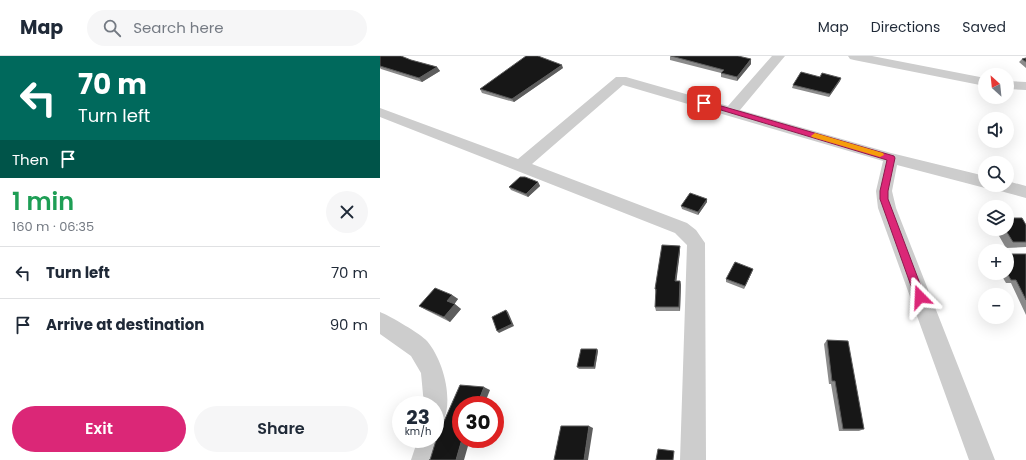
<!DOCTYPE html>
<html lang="en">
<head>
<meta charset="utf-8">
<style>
	:root { --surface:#fff; --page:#f6f6f7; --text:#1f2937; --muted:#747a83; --line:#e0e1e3; --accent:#db2777 }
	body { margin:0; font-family:Poppins,sans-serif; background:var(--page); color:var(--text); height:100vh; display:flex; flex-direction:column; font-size:15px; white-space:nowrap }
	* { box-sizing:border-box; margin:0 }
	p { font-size:13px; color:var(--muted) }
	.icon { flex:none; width:22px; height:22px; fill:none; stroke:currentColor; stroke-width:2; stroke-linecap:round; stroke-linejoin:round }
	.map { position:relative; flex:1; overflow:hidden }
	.drawer { display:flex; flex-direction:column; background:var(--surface); width:380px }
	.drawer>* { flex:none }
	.banner { background:#00695c; color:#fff; overflow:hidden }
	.needle { width:26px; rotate:333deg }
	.fabs { position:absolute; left:598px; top:12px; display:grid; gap:8px }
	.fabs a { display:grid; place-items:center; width:36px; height:36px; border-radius:50%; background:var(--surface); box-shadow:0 4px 16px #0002; font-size:20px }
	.speed { position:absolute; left:12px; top:340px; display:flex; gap:8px; font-size:20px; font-weight:700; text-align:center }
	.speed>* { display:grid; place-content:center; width:52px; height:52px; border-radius:50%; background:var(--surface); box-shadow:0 4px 16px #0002; line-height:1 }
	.speed small { font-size:10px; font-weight:400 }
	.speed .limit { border:6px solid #d22; background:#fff; color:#111 }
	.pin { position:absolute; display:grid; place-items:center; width:34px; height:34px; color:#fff; margin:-17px; border-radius:8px; box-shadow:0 2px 6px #0006 }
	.me { position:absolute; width:44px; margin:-22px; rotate:339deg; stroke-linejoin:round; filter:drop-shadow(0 0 3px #0008) }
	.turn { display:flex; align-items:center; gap:14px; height:84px; padding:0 12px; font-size:18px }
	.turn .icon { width:52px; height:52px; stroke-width:2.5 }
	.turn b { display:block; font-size:28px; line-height:34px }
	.then { display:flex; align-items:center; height:38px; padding:0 12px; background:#0003; gap:8px; font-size:15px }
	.round { display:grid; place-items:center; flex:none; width:42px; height:42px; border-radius:21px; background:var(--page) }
	.overview { display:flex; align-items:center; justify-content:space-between; height:68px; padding:0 12px }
	h1 { font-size:24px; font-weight:600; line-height:30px; color:#1e9e55 }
	.action { display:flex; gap:8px; margin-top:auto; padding:8px 12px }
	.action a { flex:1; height:46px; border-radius:24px; background:var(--accent); color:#fff; font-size:16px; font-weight:600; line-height:46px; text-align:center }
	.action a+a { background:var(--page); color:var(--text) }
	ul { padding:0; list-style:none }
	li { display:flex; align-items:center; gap:12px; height:52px; padding:0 12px; border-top:1px solid var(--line) }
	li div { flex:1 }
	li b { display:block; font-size:15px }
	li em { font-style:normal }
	header { display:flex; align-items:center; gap:24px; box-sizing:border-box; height:56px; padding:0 20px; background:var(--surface); border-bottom:1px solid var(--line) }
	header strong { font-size:19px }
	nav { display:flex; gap:22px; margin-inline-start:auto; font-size:14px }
	.search { width:280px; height:36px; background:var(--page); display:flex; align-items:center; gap:10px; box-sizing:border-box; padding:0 14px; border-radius:22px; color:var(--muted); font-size:15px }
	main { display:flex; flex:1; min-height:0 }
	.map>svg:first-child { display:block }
</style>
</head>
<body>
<header>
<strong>Map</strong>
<div class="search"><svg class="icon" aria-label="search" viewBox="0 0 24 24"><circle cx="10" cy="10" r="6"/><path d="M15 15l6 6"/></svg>Search here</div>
<nav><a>Map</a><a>Directions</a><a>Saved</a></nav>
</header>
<main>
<section class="drawer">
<div class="banner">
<div class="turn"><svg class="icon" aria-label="left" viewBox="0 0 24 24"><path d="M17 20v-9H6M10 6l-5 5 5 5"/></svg><div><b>70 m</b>Turn left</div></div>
<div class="then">Then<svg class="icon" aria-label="arrive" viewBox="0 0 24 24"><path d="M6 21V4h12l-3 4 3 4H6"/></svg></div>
</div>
<div class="overview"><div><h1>1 min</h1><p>160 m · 06:35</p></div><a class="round"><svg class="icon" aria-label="close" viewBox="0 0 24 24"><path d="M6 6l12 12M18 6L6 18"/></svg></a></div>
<ul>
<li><svg class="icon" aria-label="left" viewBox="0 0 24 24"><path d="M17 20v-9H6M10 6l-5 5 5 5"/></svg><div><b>Turn left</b></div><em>70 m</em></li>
<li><svg class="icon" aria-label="arrive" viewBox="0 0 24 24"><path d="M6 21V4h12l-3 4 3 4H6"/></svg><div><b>Arrive at destination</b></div><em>90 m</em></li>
</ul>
<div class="action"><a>Exit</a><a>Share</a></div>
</section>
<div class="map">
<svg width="646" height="404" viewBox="0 0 646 404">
	<rect width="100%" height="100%" fill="#fff"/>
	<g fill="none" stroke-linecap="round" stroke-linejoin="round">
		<path fill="#cdcdcd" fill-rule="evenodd" d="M 392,0 L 405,0 L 360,54 L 511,97 L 605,120 L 605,129 L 627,129 L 627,125 L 646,130 L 646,142 L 613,133 L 611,130 L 605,132 L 517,109 L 512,135 L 516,152 L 615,404 L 589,404 L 498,152 L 496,135 L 503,105 L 243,29 L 152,108 L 307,167 L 316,174 L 325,187 L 326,404 L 300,404 L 307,189 L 295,177 L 0,61 L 0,52 L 138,103 L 236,21 L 246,21 L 348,50 Z
			M 468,0 L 492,0 L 605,22 L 605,30 L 474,4 L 470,3 Z
			M 627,25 L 646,26 L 646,34 L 627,33 Z
			M 0,256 C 10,260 41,278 47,285 C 63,304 73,341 64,364 L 55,367 L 55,349 L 44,349 L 41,317 L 31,300 L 0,278 Z
			M 55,372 L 60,374 L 64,383 L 57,404 L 31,404 L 38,383 L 55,383 Z"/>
	</g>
	<path fill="#8b8b8b" d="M 0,0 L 31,4 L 57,11 L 60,15 L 42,26 L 1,13 L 0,12 Z
		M 290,0 L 371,8 L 357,25 L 341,21 L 341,17 L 290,4 Z
		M 646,2 L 646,12 L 639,6 L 642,3 Z
		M 183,12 L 134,46 L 102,37 L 100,33 Z
		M 440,21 L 461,22 L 460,25 L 449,41 L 412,32 L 413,29 Z
		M 158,126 L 160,130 L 148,141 L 131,134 L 129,131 Z
		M 327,143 L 327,146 L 318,159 L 302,153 L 301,150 Z
		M 646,169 L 646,191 L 626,192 L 615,173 L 627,173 Z
		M 300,190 L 300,195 L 296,225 L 300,225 L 301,229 L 300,255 L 276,255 L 275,251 L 276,237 L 275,233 Z
		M 646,198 L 646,259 L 631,227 L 626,227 L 620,217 L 627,217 Z
		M 373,213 L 372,216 L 364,233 L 346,226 L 346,223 Z
		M 72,239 L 78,243 L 74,248 L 81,253 L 70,266 L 46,254 L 39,250 Z
		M 447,284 L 484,373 L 479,375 L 459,375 L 451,328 L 449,328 L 444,288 Z
		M 217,293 L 218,295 L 215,313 L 199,313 L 197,311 Z"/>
	<path fill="#5d5d5d" d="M 371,3 L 371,8 L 357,25 L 357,21 Z
		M 182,9 L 183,12 L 134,46 L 132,43 Z
		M 57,11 L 60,15 L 42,26 L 39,22 Z
		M 461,22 L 460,25 L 449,41 L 450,38 Z
		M 158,126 L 160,130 L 148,141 L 146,138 Z
		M 327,143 L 327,146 L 318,159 L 318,156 Z
		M 300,190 L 300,195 L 296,229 L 295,225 Z
		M 373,213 L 372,216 L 364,233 L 365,230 Z
		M 300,225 L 301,229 L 300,255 L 299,251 Z
		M 72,239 L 78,243 L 73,250 L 67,245 Z
		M 75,248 L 81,253 L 70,266 L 64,261 Z
		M 126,254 L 128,256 L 134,270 L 119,277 L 117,275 Z
		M 217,293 L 218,295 L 215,313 L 214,311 Z
		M 104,331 L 110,334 L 104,349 L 97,349 Z
		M 209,370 L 213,372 L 208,404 L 204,404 Z
		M 82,383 L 90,383 L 84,404 L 76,404 Z"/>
	<path fill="#171717" stroke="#5d5d5d" d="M 0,0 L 21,0 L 31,4 L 57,11 L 39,22 L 0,10 Z
		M 146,0 L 158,0 L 182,9 L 132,43 L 100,33 Z
		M 291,0 L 358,0 L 371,3 L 357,21 L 341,17 L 344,14 Z
		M 646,2 L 646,6 L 642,3 Z
		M 421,16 L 440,21 L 442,17 L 461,22 L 450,38 L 413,29 Z
		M 140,121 L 145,121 L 158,126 L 146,138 L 129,131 Z
		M 310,137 L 327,143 L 318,156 L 301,150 Z
		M 627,162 L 642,162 L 646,169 L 646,186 L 633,186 L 625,173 L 627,173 Z
		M 282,189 L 300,190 L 295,225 L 300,225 L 299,251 L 275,251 L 276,233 L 275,233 Z
		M 627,198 L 646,198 L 646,244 L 636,224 L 631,224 L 627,217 Z
		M 355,206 L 373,213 L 365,230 L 346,223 Z
		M 55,232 L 72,239 L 67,245 L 75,248 L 64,261 L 39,250 Z
		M 126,254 L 132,268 L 117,275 L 112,261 Z
		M 447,284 L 468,285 L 484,373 L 463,373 L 455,325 L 452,325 Z
		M 201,293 L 217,293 L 214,311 L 197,311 Z
		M 80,329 L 104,331 L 97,349 L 81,349 L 81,383 L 82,383 L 76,404 L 49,404 L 50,404 L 57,381 Z
		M 181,370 L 209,370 L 204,404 L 174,404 Z
		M 278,393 L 294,395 L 293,404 L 276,404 Z"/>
	<path fill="#db2777" stroke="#8e194d" d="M 324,45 L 514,100 L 515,102 L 508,135 L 508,143 L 545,241 L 544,244 L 540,245 L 537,244 L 535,241 L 500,143 L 500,135 L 507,104 L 321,48 L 321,46 Z"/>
	<path fill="#f59e0b" d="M 435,77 L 503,97 L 504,99 L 500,101 L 432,81 L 431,80 Z"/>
</svg>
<div class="fabs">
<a><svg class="needle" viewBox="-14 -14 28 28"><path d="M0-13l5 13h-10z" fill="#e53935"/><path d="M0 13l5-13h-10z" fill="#747a83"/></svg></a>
<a><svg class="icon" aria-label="sound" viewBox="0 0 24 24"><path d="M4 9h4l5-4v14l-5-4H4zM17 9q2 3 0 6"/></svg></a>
<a><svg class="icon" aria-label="search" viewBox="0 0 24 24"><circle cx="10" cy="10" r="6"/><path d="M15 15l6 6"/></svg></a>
<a><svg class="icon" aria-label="layers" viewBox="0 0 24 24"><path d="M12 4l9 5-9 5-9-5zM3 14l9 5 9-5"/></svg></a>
<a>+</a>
<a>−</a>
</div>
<div class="speed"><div>23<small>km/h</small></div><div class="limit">30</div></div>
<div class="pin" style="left:324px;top:47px;background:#d93025"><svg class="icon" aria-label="arrive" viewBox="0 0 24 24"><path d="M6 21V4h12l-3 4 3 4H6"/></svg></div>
<svg class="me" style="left:540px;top:241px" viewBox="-20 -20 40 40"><path d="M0-17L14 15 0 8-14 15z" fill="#db2777" stroke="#fff" stroke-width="4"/></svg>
</div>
</main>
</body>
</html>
